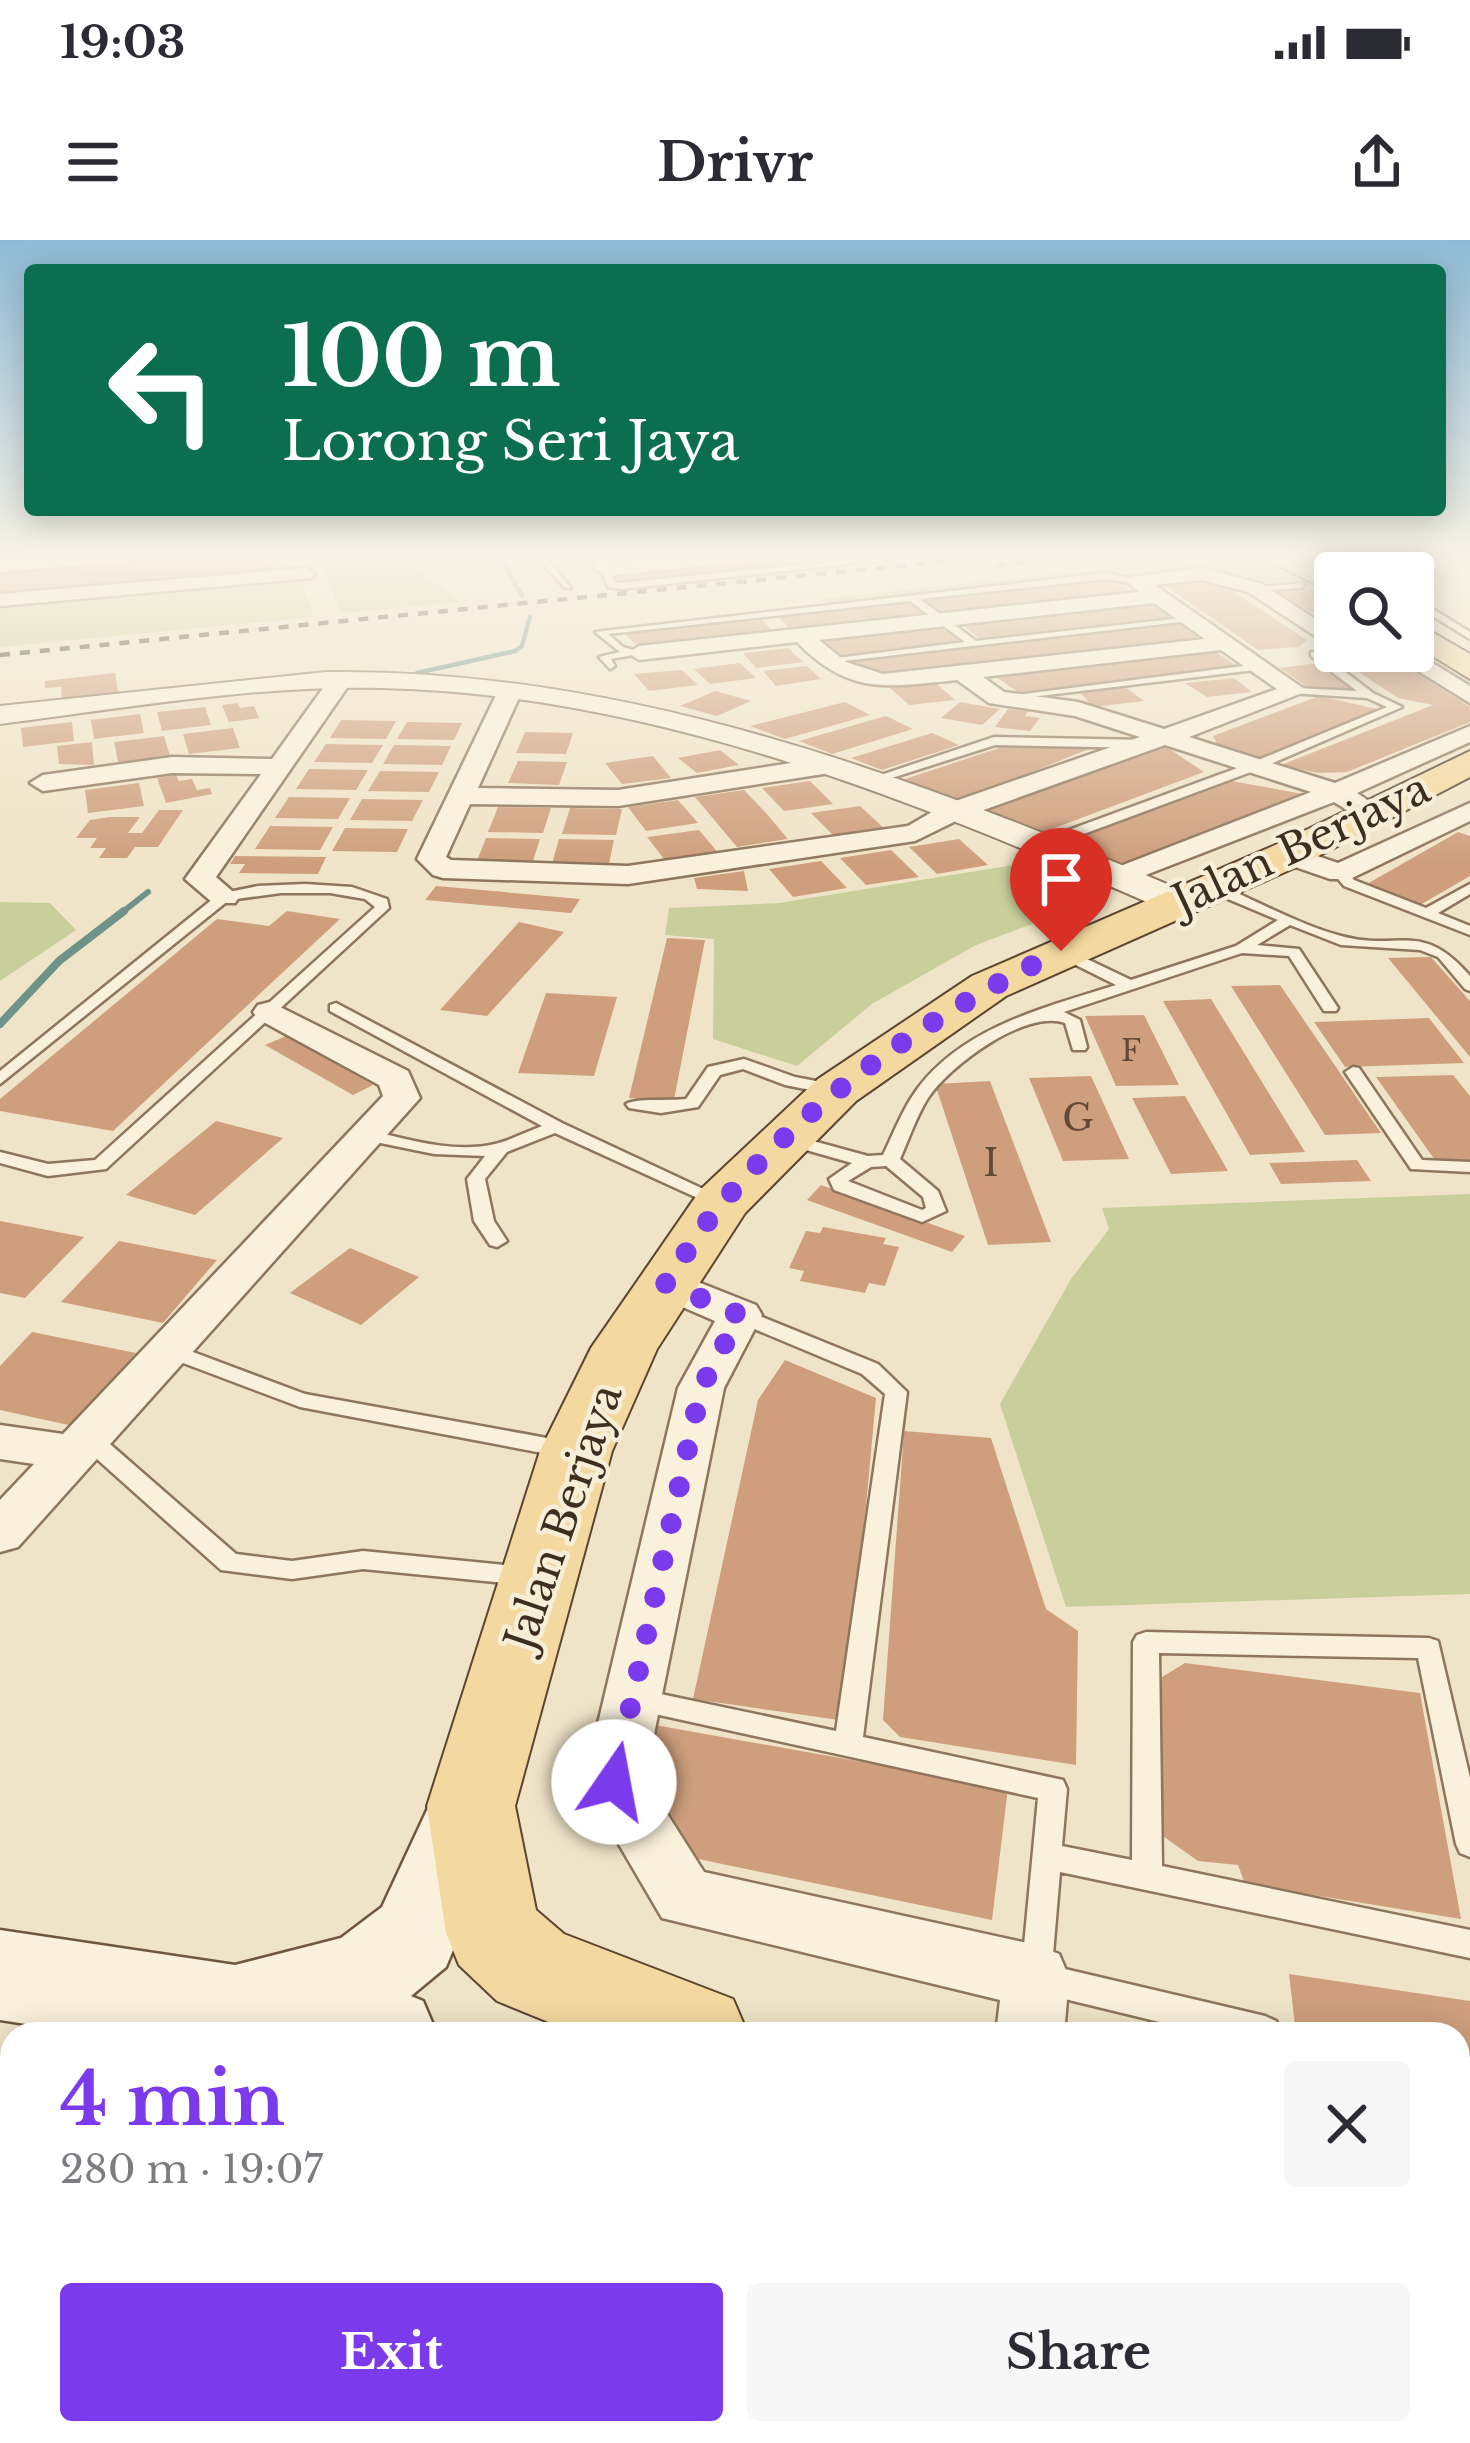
<!DOCTYPE html>
<html lang="en">
<head>
<meta charset="utf-8">
<style>
	:root { --surface:#fff; --page:#f7f7f7; --text:#2b2b33; --muted:#7c7c81; --accent:#7c3aed }
	body { margin:0; font-family:"Libre Baskerville",serif; background:var(--page); color:var(--text); height:100vh; display:flex; flex-direction:column; font-size:45px; white-space:nowrap }
	* { box-sizing:border-box; margin:0 }
	p { font-size:39px; color:var(--muted) }
	.icon { flex:none; width:66px; height:66px; fill:none; stroke:currentColor; stroke-width:2; stroke-linecap:round; stroke-linejoin:round }
	.map { position:relative; flex:1; overflow:hidden }
	.drawer { position:absolute; left:0px; top:1782px; width:1470px; height:423px; display:flex; flex-direction:column; background:var(--surface); border-radius:36px 36px 0 0; box-shadow:0 6px 30px #0003 }
	.drawer>* { flex:none }
	.banner { position:absolute; left:24px; top:24px; width:1422px; height:252px; border-radius:12px; box-shadow:0 6px 30px #0003; background:#0b6e4f; color:#fff; overflow:hidden }
	.buttons { position:absolute; left:1314px; top:312px; display:grid; gap:24px }
	.buttons a { display:grid; place-items:center; width:120px; height:120px; border-radius:12px; background:var(--surface); box-shadow:0 6px 30px #0003; font-size:60px }
	.pin { position:absolute; display:grid; place-items:center; width:102px; height:102px; color:#fff; margin:-123px -51px; border-radius:50% 50% 50% 0; rotate:-45deg; box-shadow:0 0 12px #0007 }
	.pin .icon { rotate:45deg }
	.me { position:absolute; width:132px; margin:-66px; rotate:12deg; stroke-linejoin:round; filter:drop-shadow(0 0 9px #0008) }
	.turn { display:flex; align-items:center; gap:42px; height:252px; padding:0 60px; font-size:54px }
	.turn .icon { width:156px; height:156px; stroke-width:2.5 }
	.turn b { display:block; font-size:84px; line-height:102px }
	.round { display:grid; place-items:center; flex:none; width:126px; height:126px; border-radius:12px; background:var(--page) }
	.headline { display:flex; align-items:center; justify-content:space-between; height:204px; padding:0 60px }
	h1 { font-size:72px; font-weight:700; line-height:90px; color:var(--accent) }
	.button { display:flex; gap:24px; margin-top:auto; padding:24px 60px }
	.button a { flex:1; height:138px; border-radius:12px; background:var(--accent); color:#fff; font-size:48px; font-weight:700; line-height:138px; text-align:center }
	.button a+a { background:var(--page); color:var(--text) }
	.status { display:flex; justify-content:space-between; align-items:center; height:84px; padding:0 60px; background:var(--surface); direction:ltr }
	.status svg { height:33px; fill:currentColor }
	header { display:flex; justify-content:space-between; align-items:center; height:156px; padding:0 60px; background:var(--surface); font-size:54px; font-weight:700 }
	.map>svg:first-child { display:block }
</style>
</head>
<body>
<div class="status"><b>19:03</b><svg viewBox="0 0 49 12"><path d="M0 12V9h3v3zM5 12V6h3v6zM10 12V3h3v9zM15 12V0h3v12zM26 1h20v11H26zM47 4h2v5h-2z"/></svg></div>
<header><svg class="icon" aria-label="menu" viewBox="0 0 24 24"><path d="M4 6h16M4 12h16M4 18h16"/></svg>Drivr<svg class="icon" aria-label="share" viewBox="0 0 24 24"><path d="M12 15V3M7 8l5-5 5 5M5 13v7h14v-7"/></svg></header>
<div class="map">
<svg width="1470" height="2203" viewBox="0 0 1470 2203">
	<rect width="100%" height="100%" fill="#f0e4c8"/>
	<path fill="#c9cf9b" d="M 375,315 L 400,315 L 459,362 L 342,373 L 320,323 Z
		M 1237,315 L 1249,315 L 1308,340 L 1257,344 L 1206,330 L 1144,329 L 827,364 L 819,359 Z
		M 277,340 L 302,343 L 314,377 L 0,407 L 0,364 Z
		M 1051,619 L 1104,657 L 976,705 L 872,764 L 797,826 L 713,799 L 714,699 L 665,695 L 669,668 L 779,663 Z
		M 0,662 L 50,663 L 76,690 L 0,741 Z
		M 1470,954 L 1470,1354 L 1066,1367 L 1000,1164 L 1071,1039 L 1109,989 L 1102,968 Z"/>
	<g fill="none" stroke-linecap="round" stroke-linejoin="round">
		<path stroke="#6f938a" stroke-width="4.5" d="M 488,315 L 504,324 L 522,356
			M 417,433 L 515,411 L 522,406 L 530,377"/>
		<path stroke="#6f938a" stroke-width="6" d="M 120,674 L 148,652"/>
		<path stroke="#6f938a" stroke-width="8" d="M 0,784 L 59,721 L 124,671"/>
	</g>
	<path fill="#cf9f7d" d="M 182,315 L 268,315 L 273,332 L 0,355 L 0,330 Z
		M 802,315 L 820,325 L 622,344 L 614,335 Z
		M 1108,338 L 1134,353 L 946,376 L 922,358 Z
		M 1191,339 L 1231,350 L 1307,400 L 1299,407 L 1258,410 L 1160,342 Z
		M 1327,351 L 1335,356 L 1335,386 L 1278,352 Z
		M 907,359 L 929,376 L 794,392 L 773,373 Z
		M 1152,365 L 1175,379 L 981,400 L 963,385 Z
		M 758,375 L 774,393 L 639,408 L 621,390 Z
		M 1178,383 L 1204,399 L 887,437 L 863,434 L 849,421 Z
		M 943,387 L 963,402 L 837,417 L 820,402 Z
		M 788,408 L 803,422 L 756,428 L 743,413 Z
		M 1216,412 L 1240,428 L 1021,454 L 996,437 Z
		M 1375,418 L 1401,423 L 1470,467 L 1470,482 L 1347,532 L 1318,533 L 1281,525 L 1433,465 L 1398,458 L 1342,421 Z
		M 1325,422 L 1365,450 L 1310,449 L 1280,428 Z
		M 740,423 L 756,438 L 710,444 L 694,429 Z
		M 807,426 L 821,439 L 776,446 L 763,431 Z
		M 682,430 L 698,445 L 649,451 L 634,434 Z
		M 115,433 L 118,452 L 62,459 L 61,447 L 45,448 L 45,441 Z
		M 1234,438 L 1252,452 L 1207,457 L 1185,443 Z
		M 937,444 L 955,460 L 909,465 L 890,448 Z
		M 1125,447 L 1144,461 L 1094,467 L 1079,452 Z
		M 715,451 L 751,461 L 717,476 L 680,466 Z
		M 1319,456 L 1377,469 L 1259,519 L 1218,506 L 1213,496 Z
		M 845,462 L 870,475 L 785,499 L 750,486 Z
		M 960,462 L 1000,469 L 982,485 L 941,478 Z
		M 238,463 L 240,468 L 254,466 L 259,478 L 229,482 L 222,465 Z
		M 205,467 L 211,485 L 162,491 L 157,472 Z
		M 1008,469 L 1028,471 L 1025,476 L 1040,478 L 1030,491 L 995,487 Z
		M 140,474 L 144,493 L 94,499 L 91,480 Z
		M 886,476 L 913,489 L 832,514 L 799,501 Z
		M 341,480 L 396,481 L 386,499 L 330,498 Z
		M 72,482 L 74,501 L 23,507 L 21,488 Z
		M 407,482 L 462,483 L 454,500 L 397,499 Z
		M 233,488 L 240,508 L 189,514 L 183,494 Z
		M 525,492 L 573,493 L 566,514 L 516,513 Z
		M 932,493 L 959,505 L 882,530 L 851,518 Z
		M 164,496 L 170,516 L 118,522 L 114,502 Z
		M 92,502 L 94,525 L 59,524 L 57,506 Z
		M 326,504 L 383,505 L 372,523 L 314,522 Z
		M 394,505 L 451,506 L 442,525 L 383,524 Z
		M 1165,506 L 1204,532 L 1041,593 L 979,569 Z
		M 1002,507 L 1089,509 L 954,563 L 899,541 Z
		M 720,510 L 739,525 L 697,533 L 678,518 Z
		M 653,516 L 671,538 L 622,544 L 605,523 Z
		M 518,521 L 567,522 L 559,545 L 508,543 Z
		M 309,529 L 368,530 L 356,550 L 296,549 Z
		M 380,531 L 439,532 L 429,552 L 368,551 Z
		M 176,535 L 179,541 L 192,539 L 197,550 L 210,548 L 212,554 L 166,563 L 157,538 Z
		M 1226,540 L 1303,554 L 1123,624 L 1066,603 Z
		M 810,541 L 833,564 L 784,571 L 762,548 Z
		M 139,543 L 144,566 L 88,573 L 85,550 Z
		M 744,550 L 766,573 L 788,599 L 737,607 L 695,557 Z
		M 289,557 L 350,558 L 338,579 L 275,578 Z
		M 362,559 L 423,560 L 412,581 L 350,580 Z
		M 678,560 L 698,583 L 646,591 L 628,567 Z
		M 860,566 L 885,589 L 835,597 L 811,573 Z
		M 498,567 L 551,568 L 543,593 L 488,592 Z
		M 570,568 L 622,569 L 616,595 L 562,594 Z
		M 159,570 L 183,570 L 158,607 L 135,607 L 127,618 L 99,618 L 106,608 L 90,608 L 97,598 L 76,598 L 90,580 L 109,577 L 140,577 L 128,593 L 142,593 Z
		M 270,586 L 333,587 L 320,610 L 255,609 Z
		M 345,588 L 408,589 L 397,612 L 332,611 Z
		M 699,590 L 720,615 L 667,623 L 647,597 Z
		M 1458,592 L 1470,596 L 1470,636 L 1420,665 L 1367,644 Z
		M 486,598 L 540,599 L 531,627 L 475,626 Z
		M 559,599 L 614,600 L 608,628 L 551,627 Z
		M 959,599 L 988,625 L 937,634 L 909,607 Z
		M 891,610 L 919,637 L 866,645 L 840,618 Z
		M 235,616 L 326,617 L 318,634 L 239,633 L 245,624 L 230,624 Z
		M 821,621 L 847,648 L 793,657 L 769,629 Z
		M 744,631 L 748,651 L 697,649 L 694,638 Z
		M 436,646 L 471,649 L 580,659 L 571,673 L 425,660 Z
		M 287,671 L 340,679 L 113,891 L 0,871 L 0,859 L 217,679 L 269,686 Z
		M 519,682 L 564,692 L 487,776 L 440,770 Z
		M 667,698 L 705,700 L 674,860 L 629,858 Z
		M 1431,717 L 1470,761 L 1470,817 L 1388,718 Z
		M 1280,745 L 1381,893 L 1325,895 L 1231,746 Z
		M 546,753 L 617,757 L 594,836 L 518,833 Z
		M 1211,759 L 1305,912 L 1250,915 L 1163,761 Z
		M 1144,775 L 1179,845 L 1116,846 L 1085,776 Z
		M 1429,778 L 1464,823 L 1345,827 L 1314,782 Z
		M 286,796 L 373,845 L 353,855 L 265,805 Z
		M 1453,835 L 1470,856 L 1470,922 L 1437,923 L 1376,837 Z
		M 1091,836 L 1129,919 L 1063,921 L 1029,838 Z
		M 990,841 L 1051,1002 L 988,1005 L 935,844 Z
		M 1185,856 L 1228,931 L 1171,934 L 1132,858 Z
		M 216,881 L 283,898 L 195,975 L 126,955 Z
		M 1357,920 L 1371,941 L 1281,944 L 1269,923 Z
		M 821,945 L 965,996 L 952,1012 L 807,960 Z
		M 0,981 L 84,997 L 25,1058 L 0,1053 Z
		M 823,987 L 886,998 L 883,1004 L 899,1007 L 885,1046 L 869,1043 L 865,1053 L 800,1041 L 804,1031 L 789,1028 L 806,991 L 820,993 Z
		M 119,1001 L 217,1020 L 163,1083 L 61,1062 Z
		M 350,1008 L 419,1037 L 361,1085 L 290,1053 Z
		M 32,1092 L 136,1113 L 73,1186 L 0,1170 L 0,1126 Z
		M 785,1120 L 876,1158 L 846,1481 L 693,1459 L 758,1160 Z
		M 904,1191 L 991,1198 L 1046,1369 L 1078,1391 L 1076,1525 L 900,1497 L 883,1480 Z
		M 1185,1423 L 1420,1453 L 1461,1679 L 1245,1644 L 1238,1625 L 1198,1621 L 1160,1594 L 1162,1437 Z
		M 638,1482 L 1008,1548 L 992,1680 L 679,1615 L 636,1518 Z
		M 1289,1734 L 1470,1761 L 1470,1869 L 1458,1867 L 1458,1794 L 1296,1794 Z
		M 0,1910 L 12,1912 L 12,2193 L 53,2193 L 49,2203 L 0,2203 Z
		M 586,2193 L 1335,2193 L 1370,2201 L 584,2203 Z"/>
	<g fill="none" stroke-linecap="round" stroke-linejoin="round">
		<g stroke="#8d765c" stroke-width="5">
			<path id="service" d="M 535,315 L 544,315 L 571,348 L 565,348 Z
				M 899,315 L 929,315 L 621,349 L 608,347 L 601,330 L 609,328 L 615,343 L 621,343 Z
				M 1106,333 L 1141,341 L 1136,344 L 1106,339 L 920,359 L 976,401 L 1192,377 L 1197,380 L 826,423 L 821,420 L 965,402 L 910,361 L 608,394 L 623,407 L 644,413 L 611,419 L 615,426 L 610,429 L 599,417 L 620,412 L 595,392 Z
				M 1305,343 L 1302,348 L 1255,351 L 1250,348 Z
				M 1413,357 L 1470,392 L 1470,399 L 1413,364 Z
				M 1311,412 L 1319,412 L 1373,453 L 1402,467 L 1259,529 L 1046,608 L 1036,608 L 1036,602 L 1251,523 L 1387,467 L 1367,458 L 1291,453 L 1291,449 L 1295,448 L 1357,451 L 1311,416 Z
				M 1259,424 L 1263,429 L 998,461 L 992,458 Z
				M 994,497 L 1146,500 L 1152,504 L 1146,508 L 995,505 L 876,543 L 866,540 Z
				M 1335,630 L 1345,630 L 1354,640 L 1426,668 L 1470,644 L 1470,654 L 1438,673 L 1470,686 L 1470,695 L 1344,646 L 1333,633 Z
				M 305,644 L 352,647 L 387,659 L 389,668 L 106,929 L 48,936 L 0,923 L 0,912 L 48,924 L 95,920 L 375,667 L 365,659 L 330,653 L 281,653 L 229,660 L 0,844 L 0,831 L 219,654 L 258,646 Z
				M 1209,645 L 1219,645 C 1259,662 1300,685 1341,696 C 1400,712 1421,679 1470,736 L 1470,751 L 1465,749 L 1438,717 L 1420,710 L 1341,705 L 1290,685 L 1257,705 L 1299,709 L 1338,768 L 1336,771 L 1324,771 L 1289,716 L 1242,713 L 1064,772 L 1080,780 L 1087,807 L 1085,810 L 1073,810 L 1065,783 C 1025,769 949,826 928,858 C 916,877 909,899 900,919 L 938,951 L 946,971 L 922,982 L 834,950 L 829,939 L 852,923 L 778,902 L 775,898 L 784,893 L 868,916 L 883,915 C 894,892 903,868 918,848 C 965,786 1047,767 1116,745 L 1056,715 L 1056,709 L 1066,709 L 1131,740 L 1236,706 L 1278,680 L 1209,651 ZM 886,926 L 923,957 L 926,968 L 922,970 L 848,941 L 871,927 Z
				M 336,763 L 562,883 L 731,962 L 722,968 L 715,966 L 555,893 L 507,912 L 485,939 L 494,981 L 507,1001 L 497,1007 L 490,1005 L 474,981 L 467,939 L 485,916 L 434,914 L 361,899 L 358,895 L 367,890 C 407,899 454,914 495,904 C 511,900 526,892 542,886 L 330,771 L 330,765 Z
				M 744,819 L 795,837 L 842,846 L 845,850 L 836,855 L 785,845 L 743,829 L 720,835 L 698,867 L 661,873 L 629,868 L 626,864 C 635,858 670,861 686,859 L 708,827 Z
				M 1353,827 L 1359,828 L 1422,920 L 1470,922 L 1470,932 L 1411,929 L 1345,832 Z
				M 740,1068 L 878,1124 L 907,1152 L 863,1497 L 1063,1540 L 1067,1549 L 1062,1606 L 1132,1620 L 1133,1402 L 1137,1395 L 1146,1392 L 1429,1398 L 1438,1401 L 1470,1538 L 1470,1617 L 1460,1613 L 1456,1604 L 1418,1418 L 1159,1413 L 1162,1626 L 1470,1690 L 1470,1718 L 1060,1632 L 1052,1726 L 1265,1776 L 1276,1781 L 1281,1792 L 1209,1794 L 1036,1752 L 1025,1748 L 1021,1737 L 1038,1558 L 623,1467 L 619,1459 L 623,1451 L 632,1448 L 836,1491 L 885,1154 L 862,1134 L 733,1080 L 730,1075 L 733,1070 Z
				M 169,1103 L 305,1154 L 569,1202 L 577,1204 L 580,1210 L 577,1216 L 569,1218 L 300,1167 L 162,1115 L 158,1110 L 162,1105 Z
				M 87,1189 L 95,1191 L 236,1314 L 292,1321 L 363,1311 L 525,1327 L 534,1329 L 537,1336 L 534,1343 L 525,1345 L 363,1329 L 292,1339 L 221,1330 L 79,1203 L 76,1197 L 79,1191 Z"/>
		</g>
		<g stroke="#8d765c" stroke-width="5">
			<path id="minor" d="M 63,315 L 141,315 L 132,321 L 0,332 L 0,320 Z
				M 593,315 L 611,315 L 614,323 L 694,315 L 757,315 L 748,321 L 606,336 L 596,330 Z
				M 305,328 L 315,334 L 312,338 L 0,366 L 0,354 Z
				M 1202,328 L 1262,344 L 1335,392 L 1335,409 L 1248,352 L 1202,340 L 1155,345 L 1307,451 L 1189,497 L 1335,543 L 1470,486 L 1470,502 L 1357,553 L 1388,574 L 1384,580 L 1364,580 L 1334,562 L 1120,645 L 1105,636 L 1110,630 L 1311,552 L 1165,505 L 964,577 L 915,601 L 628,644 L 443,638 L 433,635 L 417,619 L 498,451 L 510,444 L 522,451 L 478,548 L 618,550 L 830,517 L 843,525 L 830,533 L 618,566 L 470,564 L 446,617 L 451,620 L 628,626 L 908,586 L 944,565 L 1140,497 L 1075,476 L 989,463 L 957,440 C 888,447 849,456 797,402 L 639,420 L 628,413 L 639,406 L 1139,352 L 1126,341 L 1129,337 ZM 1154,363 L 1205,399 L 883,434 L 846,422 L 819,400 ZM 1221,410 L 1277,449 L 1164,489 L 1078,462 L 1004,452 L 983,437 Z
				M 1386,411 L 1413,411 L 1470,446 L 1470,463 Z
				M 339,435 L 351,442 L 216,637 L 239,657 L 235,663 L 213,663 L 185,639 L 261,534 L 172,533 L 43,551 L 30,543 L 43,535 L 172,517 L 272,519 L 331,437 Z
				M 1470,563 L 1470,581 L 1350,639 L 1330,639 L 1278,621 L 1274,615 L 1288,606 L 1338,623 Z
				M 270,762 L 408,831 L 420,858 L 18,1307 L 0,1312 L 0,1260 L 34,1224 L 0,1219 L 0,1185 L 63,1194 L 383,856 L 379,845 L 258,779 L 253,772 L 258,765 Z
				M 665,1029 L 756,1065 L 762,1075 L 724,1148 L 645,1539 L 704,1632 L 1036,1705 L 1059,1714 L 1069,1737 L 1064,1794 L 996,1794 L 1000,1760 L 662,1678 L 593,1560 L 584,1542 L 678,1148 L 715,1081 L 650,1053 L 643,1043 L 650,1033 Z
				M 441,2193 L 523,2193 L 521,2203 L 439,2203 Z"/>
		</g>
		<g stroke="#8d765c" stroke-width="4">
			<path id="tertiary" d="M 0,315 L 20,315 L 0,323 Z
				M 326,432 C 630,428 917,538 1193,655 L 1198,663 L 1193,671 L 1167,671 C 919,562 657,454 382,448 C 254,445 126,468 0,484 L 0,466 Z
				M 1458,2091 L 1470,2093 L 1470,2189 L 1458,2187 Z
				M 278,2193 L 376,2193 L 373,2203 L 275,2203 Z"/>
		</g>
		<g stroke="#6f573f" stroke-width="5">
			<path id="secondary" d="M 471,1529 L 501,1540 L 513,1566 L 446,1727 L 411,1756 L 423,1761 L 437,1794 L 91,1794 L 0,1780 L 0,1690 L 235,1725 L 341,1698 L 382,1667 L 441,1540 Z"/>
		</g>
		<g stroke="#5b4430" stroke-width="4">
			<path id="primary" d="M 1258,315 L 1294,315 L 1335,334 L 1335,354 Z
				M 1413,381 L 1470,414 L 1470,439 L 1413,404 Z
				M 1470,511 L 1470,537 L 1303,624 L 1006,756 L 856,861 L 745,973 L 657,1109 L 612,1211 L 515,1566 L 536,1670 L 564,1694 L 733,1759 L 748,1794 L 578,1794 L 497,1761 L 459,1725 L 446,1693 L 427,1566 L 540,1211 L 591,1108 L 701,949 L 818,839 L 972,736 L 1273,606 Z
				M 1458,1906 L 1470,1908 L 1470,2016 L 1458,2014 Z"/>
		</g>
		<use href="#service" fill="#faf1dc" fill-rule="evenodd"/>
		<use href="#minor" fill="#faf1dc" fill-rule="evenodd"/>
		<use href="#tertiary" fill="#faf1dc" fill-rule="evenodd"/>
		<use href="#secondary" fill="#faf1dc" fill-rule="evenodd"/>
		<use href="#primary" fill="#f3d9a0" fill-rule="evenodd"/>
		<path stroke="#3d2e20" stroke-width="4.5" stroke-dasharray="10 10" stroke-linecap="butt" d="M 996,325 L 1089,315
			M 0,415 L 1011,315"/>
	</g>
	<linearGradient id="sky" x2="0" y2="1"><stop stop-color="#8fbad6"/><stop offset="0.51" stop-color="#f8f3e6"/><stop offset="1" stop-color="#f8f3e6" stop-opacity="0"/></linearGradient>
	<rect width="1470" height="623" fill="url(#sky)"/>
	<g fill="none" stroke-linecap="round" stroke-linejoin="round">
		<path stroke="#7c3aed" stroke-width="21" stroke-dasharray="0 37.8" d="M 614,1542 L 701,1148 L 740,1075 L 665,1043 C 685,1016 702,986 724,961 C 815,854 935,772 1061,711"/>
	</g>
	<g text-anchor="middle" stroke-width="9" stroke-linejoin="round" paint-order="stroke">
		<g font-size="30" fill="#624a37">
			<text x="1131" y="821">F</text>
		</g>
		<g font-size="36" fill="#624a37">
			<text x="1078" y="891">G</text>
			<text x="991" y="936">I</text>
		</g>
		<g font-size="42" fill="#3d2e20" stroke="#f7eed8">
			<text transform="translate(1301 604) rotate(-25)" y="15">Jalan Berjaya</text>
			<text transform="translate(563 1277) rotate(-71)" y="15">Jalan Berjaya</text>
		</g>
	</g>
</svg>
<div class="buttons">
<a><svg class="icon" aria-label="search" viewBox="0 0 24 24"><circle cx="10" cy="10" r="6"/><path d="M15 15l6 6"/></svg></a>
</div>
<div class="pin" style="left:1061px;top:711px;background:#d93025"><svg class="icon" aria-label="arrive" viewBox="0 0 24 24"><path d="M6 21V4h12l-3 4 3 4H6"/></svg></div>
<svg class="me" style="left:614px;top:1542px" viewBox="-20 -20 40 40"><circle r="19" fill="#fff"/><path d="M0-13L10 11 0 6-10 11z" fill="#7c3aed"/></svg>
<div class="banner">
<div class="turn"><svg class="icon" aria-label="left" viewBox="0 0 24 24"><path d="M17 20v-9H6M10 6l-5 5 5 5"/></svg><div><b>100 m</b>Lorong Seri Jaya</div></div>
</div>
<section class="drawer">
<div class="headline"><div><h1>4 min</h1><p>280 m · 19:07</p></div><a class="round"><svg class="icon" aria-label="close" viewBox="0 0 24 24"><path d="M6 6l12 12M18 6L6 18"/></svg></a></div>
<div class="button"><a>Exit</a><a>Share</a></div>
</section>
</div>
</body>
</html>
